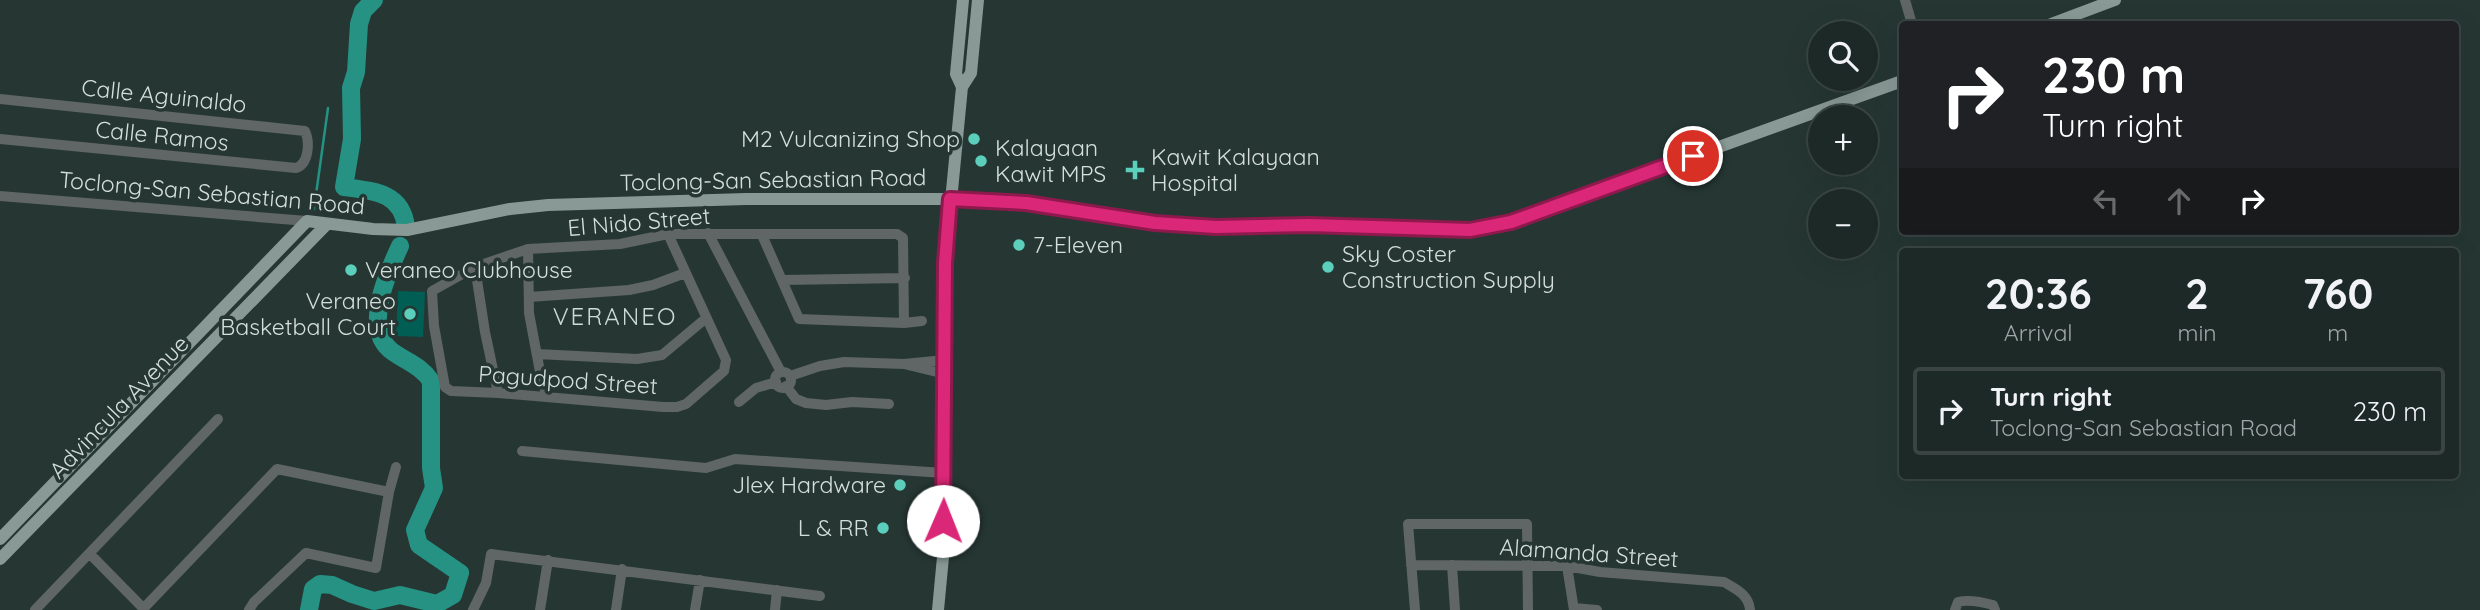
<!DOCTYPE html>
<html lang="en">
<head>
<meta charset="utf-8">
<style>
	:root { --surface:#1c2926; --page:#25312e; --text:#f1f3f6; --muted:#a0a6a7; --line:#3a4543 }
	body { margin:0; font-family:Quicksand,sans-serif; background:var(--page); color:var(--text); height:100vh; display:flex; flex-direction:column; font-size:26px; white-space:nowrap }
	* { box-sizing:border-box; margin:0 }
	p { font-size:23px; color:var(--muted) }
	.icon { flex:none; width:38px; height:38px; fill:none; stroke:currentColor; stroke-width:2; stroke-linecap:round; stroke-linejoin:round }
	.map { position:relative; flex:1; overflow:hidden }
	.sheet { position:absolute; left:1899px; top:248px; width:560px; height:231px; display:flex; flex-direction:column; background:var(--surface); border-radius:7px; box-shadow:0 7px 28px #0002,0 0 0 2px var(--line) }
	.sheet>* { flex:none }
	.top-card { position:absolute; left:1899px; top:21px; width:560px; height:214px; border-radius:7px; box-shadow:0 7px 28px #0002,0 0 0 2px var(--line); background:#202124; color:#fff; overflow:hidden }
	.fabs { position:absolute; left:1808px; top:21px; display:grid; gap:14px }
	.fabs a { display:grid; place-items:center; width:70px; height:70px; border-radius:50%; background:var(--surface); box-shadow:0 7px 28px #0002,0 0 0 2px var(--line); font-size:35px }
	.pin { position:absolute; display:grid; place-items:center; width:60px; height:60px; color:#fff; margin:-30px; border:4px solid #fff; border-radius:50%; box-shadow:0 2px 7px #0007 }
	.me { position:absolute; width:77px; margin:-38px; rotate:1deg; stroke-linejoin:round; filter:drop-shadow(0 0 5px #0008) }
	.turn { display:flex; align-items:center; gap:24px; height:147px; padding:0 28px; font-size:32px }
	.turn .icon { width:91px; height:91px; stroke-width:2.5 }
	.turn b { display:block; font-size:49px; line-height:60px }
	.lanes { display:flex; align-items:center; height:66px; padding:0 28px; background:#0003; justify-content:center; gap:35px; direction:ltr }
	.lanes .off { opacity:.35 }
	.eta { display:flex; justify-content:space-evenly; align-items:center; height:119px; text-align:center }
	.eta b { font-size:42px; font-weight:700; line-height:49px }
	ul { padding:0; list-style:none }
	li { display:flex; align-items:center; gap:21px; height:88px; margin:0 14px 10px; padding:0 14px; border:4px solid var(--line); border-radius:7px }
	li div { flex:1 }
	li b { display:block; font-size:26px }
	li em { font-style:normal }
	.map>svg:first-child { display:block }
</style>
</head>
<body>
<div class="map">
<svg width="2480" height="610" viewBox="0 0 2480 610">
	<rect width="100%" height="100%" fill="#263733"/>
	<path fill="#015e54" d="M 398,291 L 425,292 L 423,337 L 396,336 Z"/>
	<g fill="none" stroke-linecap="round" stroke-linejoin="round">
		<path stroke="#259284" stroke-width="2.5" d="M 314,209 L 328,108"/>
		<path stroke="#259284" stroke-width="18" d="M 374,0 L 363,11 L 359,24 L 356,72 L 351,88 L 352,139 L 344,187 C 373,191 402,192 406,227
			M 309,610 L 313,589 L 320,584 L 332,585 L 352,594 L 374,601 L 400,595 L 437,604 L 453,595 L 460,573 L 419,545 L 415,530 L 434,488 L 431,468 L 431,381 C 421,366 407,362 393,352 C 361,330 388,272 400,246"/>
		<path stroke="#5f6665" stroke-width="10" d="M 1905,0 L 1912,24
			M 0,99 L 305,131 C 310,142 309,164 296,168 L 0,139
			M 0,196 L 307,221
			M 708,233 L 781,372
			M 668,234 L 726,360 L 724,371 L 686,404 L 677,407 L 663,407 L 498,393 L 451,391 L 445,387 L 434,326 L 432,291 L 475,267 L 528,249 L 620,244 L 668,234 L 897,234 L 903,238 L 904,323
			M 762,235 L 799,319 L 904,323 L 922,321
			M 528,249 L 529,313 L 541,377 L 547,397
			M 475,267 L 485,332 L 498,393
			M 783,280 L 905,278
			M 529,297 L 629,290 L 653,285 L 685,273
			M 537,354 L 637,359 L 662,355 L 705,319
			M 904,364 L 945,374
			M775 380a8 8 0 1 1 16 0a8 8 0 1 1-16 0Z
			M 790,376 L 820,366 L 844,362 L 904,364 L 945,360
			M 786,386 L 796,399 L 806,403 L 826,405 L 852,402 L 889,404
			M 739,402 L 756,388 L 776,382
			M 522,451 L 706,468 L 735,459 L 944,473
			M 90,554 L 145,610
			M 1411,565 L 1567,566 L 1600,572 L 1724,582 C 1736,589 1749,595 1750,610
			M 1452,565 L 1455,610
			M 1567,566 L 1574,610
			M 1574,608 L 1597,610
			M 35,610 L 218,419
			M 142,610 L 277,469 L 389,492
			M 249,610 L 254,602 L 306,553 L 376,568 L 389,492 L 396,467
			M 473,610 L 486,583 L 491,554 L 820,596
			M 540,610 L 548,560
			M 616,610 L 622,569
			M 695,610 L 700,580
			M 775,610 L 777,590
			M 1415,610 L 1408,524 L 1527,524 L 1528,610
			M 1955,610 L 1958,602 C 1969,599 1982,602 1993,605 L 1995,610"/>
		<path stroke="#899996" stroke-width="12" d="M 2051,24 L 2115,0
			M 962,87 L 956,74 L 963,0
			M 0,539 L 307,221 L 373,229 L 407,230 L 510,209 L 548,205 L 746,199 L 950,199 L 1026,203 L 1155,223 L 1216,227 L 1309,225 L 1470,230 L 1511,222 L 1902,81
			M 0,559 L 327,224
			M 938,610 L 943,557 L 945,263 L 962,87 L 971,73 L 978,0"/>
	</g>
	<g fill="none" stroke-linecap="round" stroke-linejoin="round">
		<g stroke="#8e194d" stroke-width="18">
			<path id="route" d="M 943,521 L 945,263 L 950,199 L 1026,203 L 1155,223 L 1216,227 L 1309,225 L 1470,230 L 1511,222 L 1693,156"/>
		</g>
		<use href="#route" stroke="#db2777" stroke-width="12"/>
	</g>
	<g fill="#5bcebc" stroke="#263733" stroke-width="2.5">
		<circle cx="974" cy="139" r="7"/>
		<circle cx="981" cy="161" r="7"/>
		<path d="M1131.5 159.5h7v7h7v7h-7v7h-7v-7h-7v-7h7z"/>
		<circle cx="1019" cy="245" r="7"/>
		<circle cx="1328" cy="267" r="7"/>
		<circle cx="351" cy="270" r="7"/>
		<circle cx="410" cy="314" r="7"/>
		<circle cx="900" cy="485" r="7"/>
		<circle cx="883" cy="528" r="7"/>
	</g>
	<g text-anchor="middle" stroke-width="7" stroke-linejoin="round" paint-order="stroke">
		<g font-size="23" fill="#d4dedc" stroke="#263733">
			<text transform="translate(164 96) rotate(6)" y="8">Calle Aguinaldo</text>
			<text transform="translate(162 136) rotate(6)" y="8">Calle Ramos</text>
			<text transform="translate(773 180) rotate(-1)" y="8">Toclong-San Sebastian Road</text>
			<text transform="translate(212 193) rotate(5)" y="8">Toclong-San Sebastian Road</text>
			<text transform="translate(639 222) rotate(-5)" y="8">El Nido Street</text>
			<text transform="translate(568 380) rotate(4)" y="8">Pagudpod Street</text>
			<text transform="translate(119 407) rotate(-46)" y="8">Advincula Avenue</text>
			<text transform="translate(1589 553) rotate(4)" y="8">Alamanda Street</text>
		</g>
		<g font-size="23" fill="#d4dedc" stroke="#263733" text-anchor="start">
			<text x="960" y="147" text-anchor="end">M2 Vulcanizing Shop</text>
			<text x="995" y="156">Kalayaan<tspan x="995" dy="26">Kawit MPS</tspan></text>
			<text x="1151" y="165">Kawit Kalayaan<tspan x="1151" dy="26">Hospital</tspan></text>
			<text x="1033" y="253">7-Eleven</text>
			<text x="1342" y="262">Sky Coster<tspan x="1342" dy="26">Construction Supply</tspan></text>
			<text x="365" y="278">Veraneo Clubhouse</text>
			<text x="396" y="309" text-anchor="end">Veraneo<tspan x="396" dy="26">Basketball Court</tspan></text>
			<text x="886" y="493" text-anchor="end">Jlex Hardware</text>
			<text x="869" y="536" text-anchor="end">L &amp; RR</text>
		</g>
		<g font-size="24" letter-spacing="2" fill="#c8dcd8" stroke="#263733">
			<text x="615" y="325">VERANEO</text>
		</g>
	</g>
</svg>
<div class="fabs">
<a><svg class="icon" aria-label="search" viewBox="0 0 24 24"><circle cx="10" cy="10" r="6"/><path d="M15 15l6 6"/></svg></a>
<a>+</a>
<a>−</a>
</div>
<div class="pin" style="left:1693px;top:156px;background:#d93025"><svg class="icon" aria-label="arrive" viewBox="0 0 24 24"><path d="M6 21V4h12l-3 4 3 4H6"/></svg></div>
<svg class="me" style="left:943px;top:521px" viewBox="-20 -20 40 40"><circle r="19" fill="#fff"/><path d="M0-13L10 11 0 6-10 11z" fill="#db2777"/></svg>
<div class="top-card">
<div class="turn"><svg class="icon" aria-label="right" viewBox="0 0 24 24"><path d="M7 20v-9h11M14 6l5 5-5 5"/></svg><div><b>230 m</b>Turn right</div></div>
<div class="lanes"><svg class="icon off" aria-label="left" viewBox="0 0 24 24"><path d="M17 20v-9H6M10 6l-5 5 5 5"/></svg><svg class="icon off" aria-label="ahead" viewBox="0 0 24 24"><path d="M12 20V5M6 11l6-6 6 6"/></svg><svg class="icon" aria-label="right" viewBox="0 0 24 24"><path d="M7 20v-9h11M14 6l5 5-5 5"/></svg></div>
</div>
<section class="sheet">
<div class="eta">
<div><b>20:36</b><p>Arrival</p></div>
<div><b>2</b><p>min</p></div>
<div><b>760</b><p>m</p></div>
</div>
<ul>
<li><svg class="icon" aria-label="right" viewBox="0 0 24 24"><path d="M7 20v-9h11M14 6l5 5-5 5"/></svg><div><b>Turn right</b><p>Toclong-San Sebastian Road</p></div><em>230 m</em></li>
</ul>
</section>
</div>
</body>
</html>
